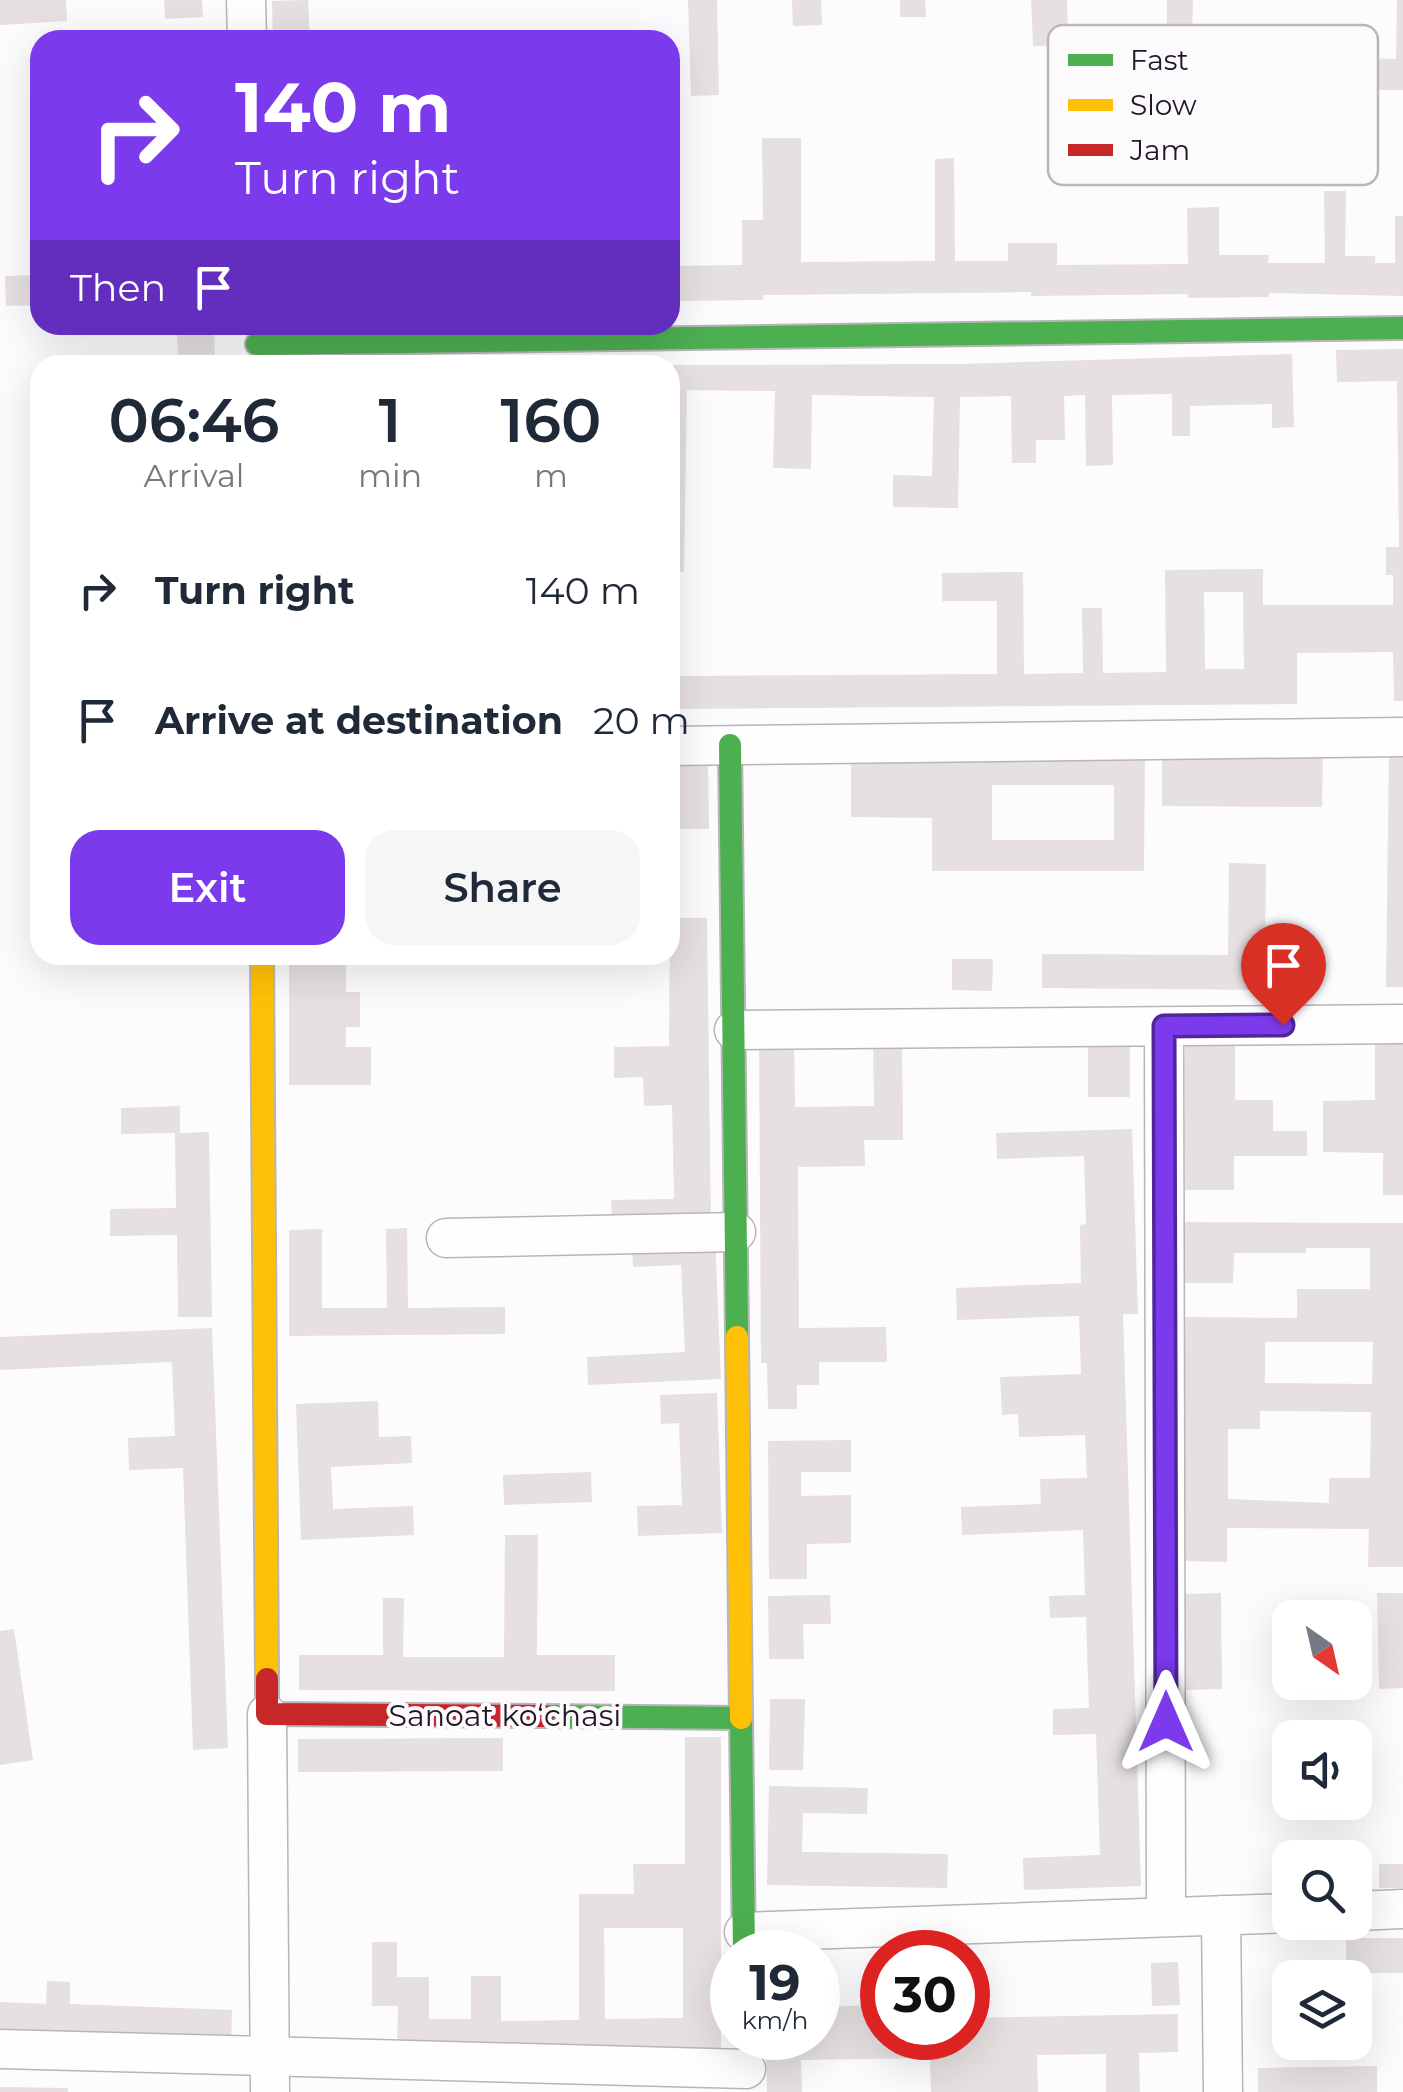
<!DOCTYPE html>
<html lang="en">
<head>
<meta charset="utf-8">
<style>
	:root { --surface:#fff; --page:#f6f6f7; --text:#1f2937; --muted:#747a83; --accent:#7c3aed }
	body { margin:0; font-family:Montserrat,sans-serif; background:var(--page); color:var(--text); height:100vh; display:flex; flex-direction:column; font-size:38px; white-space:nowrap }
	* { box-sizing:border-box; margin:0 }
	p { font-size:32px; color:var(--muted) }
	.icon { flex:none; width:55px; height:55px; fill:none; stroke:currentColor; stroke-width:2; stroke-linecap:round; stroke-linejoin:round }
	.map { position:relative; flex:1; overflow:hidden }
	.side { position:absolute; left:30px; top:355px; width:650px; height:610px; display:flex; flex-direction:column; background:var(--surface); border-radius:30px; box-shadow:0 10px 40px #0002 }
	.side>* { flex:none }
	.guide { position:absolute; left:30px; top:30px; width:650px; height:305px; border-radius:30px; box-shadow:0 10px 40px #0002; background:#7c3aed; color:#fff; overflow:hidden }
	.needle { width:65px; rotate:146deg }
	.controls { position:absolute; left:1272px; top:1600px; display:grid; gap:20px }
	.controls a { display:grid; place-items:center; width:100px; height:100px; border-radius:20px; background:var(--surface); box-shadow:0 10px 40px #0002; font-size:50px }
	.speed { position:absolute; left:710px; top:1930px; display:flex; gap:20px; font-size:50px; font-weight:700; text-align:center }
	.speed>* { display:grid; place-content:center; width:130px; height:130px; border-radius:50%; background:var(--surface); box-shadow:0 10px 40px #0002; line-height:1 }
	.speed small { font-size:25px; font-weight:400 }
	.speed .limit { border:15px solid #d22; background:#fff; color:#111 }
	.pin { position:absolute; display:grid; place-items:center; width:85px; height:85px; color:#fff; margin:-102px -42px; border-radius:50% 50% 50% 0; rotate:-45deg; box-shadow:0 0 10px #0007 }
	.pin .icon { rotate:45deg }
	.me { position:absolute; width:110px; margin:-55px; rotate:0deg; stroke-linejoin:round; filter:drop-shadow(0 0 8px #0008) }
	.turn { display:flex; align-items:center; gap:35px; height:210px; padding:0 40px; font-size:45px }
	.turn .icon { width:130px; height:130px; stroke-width:2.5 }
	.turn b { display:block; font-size:70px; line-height:85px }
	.then { display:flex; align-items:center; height:95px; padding:0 40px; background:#0003; gap:20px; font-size:38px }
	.eta { display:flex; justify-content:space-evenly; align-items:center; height:170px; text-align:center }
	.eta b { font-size:60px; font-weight:600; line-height:70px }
	.primary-button { display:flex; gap:20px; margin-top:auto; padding:20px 40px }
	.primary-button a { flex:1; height:115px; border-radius:30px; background:var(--accent); color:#fff; font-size:40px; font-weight:600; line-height:115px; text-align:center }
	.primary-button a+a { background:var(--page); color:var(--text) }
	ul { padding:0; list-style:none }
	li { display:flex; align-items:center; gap:30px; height:130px; padding:0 40px }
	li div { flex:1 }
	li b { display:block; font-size:38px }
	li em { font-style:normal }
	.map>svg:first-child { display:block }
</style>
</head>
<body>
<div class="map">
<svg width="1403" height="2092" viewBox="0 0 1403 2092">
	<rect width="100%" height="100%" fill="#fcfbfd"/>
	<path fill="#e6e0e0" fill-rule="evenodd" d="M 0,0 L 66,0 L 67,21 L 0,25 Z
		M 164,0 L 202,0 L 203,17 L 165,19 Z
		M 304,0 L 308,0 L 310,40 L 273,40 L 272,1 Z
		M 688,0 L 717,0 L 719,95 L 691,96 Z
		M 792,0 L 821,0 L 822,25 L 793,26 Z
		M 900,0 L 925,0 L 926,17 L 900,17 Z
		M 1031,0 L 1067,0 L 1068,45 L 1033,46 Z
		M 1167,0 L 1193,0 L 1192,33 L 1167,33 Z
		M 1397,0 L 1403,0 L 1403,90 L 1350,90 L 1351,58 L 1396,59 Z
		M 203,34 L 203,40 L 166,40 L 166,35 Z
		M 762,138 L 801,138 L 801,262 L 935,261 L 935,159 L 954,158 L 955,261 L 1008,261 L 1008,243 L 1057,243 L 1057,265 L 1188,264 L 1187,208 L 1219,207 L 1219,255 L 1269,255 L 1268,263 L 1325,263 L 1324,191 L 1346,191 L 1345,256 L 1375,256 L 1375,263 L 1395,263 L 1395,216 L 1403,216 L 1403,296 L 1269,293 L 1269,297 L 1188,298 L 1188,294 L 1031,296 L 1031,292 L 955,293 L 763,295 L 763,300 L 670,301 L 670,266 L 742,265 L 742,220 L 763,220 Z
		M 40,275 L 40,305 L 6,306 L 5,276 Z
		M 87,325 L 214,325 L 215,365 L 178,365 L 177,330 L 87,333 Z
		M 1403,349 L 1403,701 L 1394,701 L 1393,652 L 1297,653 L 1297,704 L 677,709 L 678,676 L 997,674 L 997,601 L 942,601 L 942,573 L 1023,572 L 1024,674 L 1083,673 L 1082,608 L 1102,608 L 1103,673 L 1166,672 L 1165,570 L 1263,569 L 1263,605 L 1393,605 L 1393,575 L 1386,575 L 1386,547 L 1399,547 L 1397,381 L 1337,382 L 1336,350 ZM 1204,592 L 1243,592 L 1244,669 L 1205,669 Z
		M 1292,354 L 1294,427 L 1272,428 L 1272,404 L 1190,406 L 1190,436 L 1172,436 L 1172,394 L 1112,395 L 1113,465 L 1086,466 L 1085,395 L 1064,396 L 1065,440 L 1036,440 L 1036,463 L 1012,463 L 1011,396 L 960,397 L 958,508 L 893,507 L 893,475 L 932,476 L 934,397 L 812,395 L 811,469 L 773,468 L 775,391 L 687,390 L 684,572 L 670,572 L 670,365 L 960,364 Z
		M 1389,747 L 1403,747 L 1403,987 L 1386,987 Z
		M 1162,749 L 1323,751 L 1322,807 L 1162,806 Z
		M 851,753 L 1145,754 L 1144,871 L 932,871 L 932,818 L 851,817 ZM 992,785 L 1114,785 L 1114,840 L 992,840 Z
		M 708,762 L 709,829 L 674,829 L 670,763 Z
		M 1229,863 L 1266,864 L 1265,952 L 1287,952 L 1286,990 L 1042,988 L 1042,954 L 1228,955 Z
		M 670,918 L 707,918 L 711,1228 L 612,1229 L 611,1200 L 674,1199 L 672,1105 L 644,1106 L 643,1077 L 614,1078 L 614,1047 L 669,1046 Z
		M 289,955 L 346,955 L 346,992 L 360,992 L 360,1027 L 346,1027 L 346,1047 L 371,1047 L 371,1085 L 289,1085 Z
		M 952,959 L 993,959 L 992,991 L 952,990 Z
		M 759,1033 L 794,1033 L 795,1107 L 874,1106 L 873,1034 L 902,1034 L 903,1140 L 864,1140 L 865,1166 L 798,1167 L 799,1328 L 886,1327 L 887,1362 L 819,1362 L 819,1385 L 797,1385 L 797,1409 L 768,1409 L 767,1363 L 761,1363 Z
		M 1088,1034 L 1130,1034 L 1130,1097 L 1088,1097 Z
		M 1185,1034 L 1235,1034 L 1235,1100 L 1273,1100 L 1273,1131 L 1307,1131 L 1307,1156 L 1234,1156 L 1234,1190 L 1185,1190 Z
		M 1375,1036 L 1403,1036 L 1403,1195 L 1383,1195 L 1383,1153 L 1323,1152 L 1323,1101 L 1375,1100 Z
		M 180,1106 L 180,1133 L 209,1132 L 212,1317 L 178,1317 L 177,1235 L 110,1236 L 110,1209 L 176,1208 L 175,1133 L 121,1134 L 121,1108 Z
		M 1132,1129 L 1138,1314 L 1123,1314 L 1141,1886 L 1024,1890 L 1023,1858 L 1100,1855 L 1096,1734 L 1053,1735 L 1053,1709 L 1089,1708 L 1086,1617 L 1050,1618 L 1049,1596 L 1085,1595 L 1083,1530 L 962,1535 L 961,1507 L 1041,1504 L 1040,1479 L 1087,1478 L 1085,1435 L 1019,1437 L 1018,1414 L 1002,1415 L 1000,1377 L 1081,1374 L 1079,1316 L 957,1320 L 956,1288 L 1081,1283 L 1080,1225 L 1086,1224 L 1084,1156 L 997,1159 L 996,1133 Z
		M 1184,1222 L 1403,1223 L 1403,1567 L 1368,1567 L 1369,1529 L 1227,1528 L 1227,1562 L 1182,1561 L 1180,1317 L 1297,1318 L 1297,1289 L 1370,1289 L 1370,1248 L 1306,1248 L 1306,1253 L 1234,1253 L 1233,1283 L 1183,1283 ZM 1265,1342 L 1373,1342 L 1372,1384 L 1265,1383 ZM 1260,1411 L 1371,1412 L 1370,1478 L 1329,1478 L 1329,1503 L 1228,1499 L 1228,1429 L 1260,1429 Z
		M 407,1228 L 408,1308 L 505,1307 L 505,1334 L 289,1336 L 289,1230 L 322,1229 L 322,1308 L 387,1308 L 386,1229 Z
		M 715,1237 L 721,1379 L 588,1385 L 587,1357 L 685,1352 L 681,1265 L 633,1267 L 632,1240 Z
		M 212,1328 L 228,1748 L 193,1750 L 183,1468 L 129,1470 L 128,1438 L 175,1436 L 172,1362 L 0,1370 L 0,1337 Z
		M 717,1393 L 722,1533 L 638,1536 L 637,1506 L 682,1505 L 679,1423 L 661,1424 L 660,1395 Z
		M 378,1401 L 379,1437 L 411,1436 L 412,1463 L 331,1467 L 333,1509 L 413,1506 L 414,1535 L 301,1540 L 296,1404 Z
		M 851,1440 L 851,1472 L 801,1472 L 801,1496 L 851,1495 L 851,1543 L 807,1544 L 807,1579 L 769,1579 L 768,1441 Z
		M 591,1472 L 592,1502 L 504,1505 L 503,1475 Z
		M 505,1535 L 538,1535 L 537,1655 L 615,1655 L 615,1691 L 299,1690 L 299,1655 L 383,1655 L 383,1598 L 404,1598 L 403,1657 L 504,1657 Z
		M 1221,1593 L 1222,1689 L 1184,1690 L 1183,1594 Z
		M 1377,1593 L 1403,1593 L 1403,1688 L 1379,1689 Z
		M 830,1595 L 831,1624 L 803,1624 L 804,1659 L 769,1659 L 768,1596 Z
		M 14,1629 L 33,1760 L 0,1765 L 0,1631 Z
		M 770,1699 L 805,1699 L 803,1770 L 769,1770 Z
		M 685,1737 L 721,1737 L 721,2055 L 397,2053 L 398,2006 L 372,2006 L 372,1942 L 397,1942 L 397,1977 L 429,1977 L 429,2019 L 471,2019 L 471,1976 L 501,1976 L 501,2021 L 579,2020 L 579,1894 L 634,1894 L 633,1864 L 685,1864 ZM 604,1928 L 683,1928 L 683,2018 L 605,2019 Z
		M 503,1738 L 503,1771 L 298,1772 L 298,1739 Z
		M 769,1786 L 868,1788 L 867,1814 L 803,1813 L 802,1852 L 948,1854 L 947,1888 L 767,1885 Z
		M 1379,1864 L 1403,1864 L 1403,1888 L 1379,1888 Z
		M 1346,1938 L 1403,1938 L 1403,1973 L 1370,1973 L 1370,2013 L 1355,2013 L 1355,1978 L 1346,1978 Z
		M 936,1939 L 937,1952 L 913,1952 L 912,1940 Z
		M 1178,1962 L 1180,2005 L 1152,2006 L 1151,1963 Z
		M 47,1981 L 70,1982 L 70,2004 L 232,2010 L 231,2046 L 0,2038 L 0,2002 L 46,2004 Z
		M 882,2005 L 882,2038 L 968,2038 L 968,2018 L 1178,2014 L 1178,2052 L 1139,2053 L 1140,2092 L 1106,2092 L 1106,2054 L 1037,2055 L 1038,2092 L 931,2092 L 930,2058 L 801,2060 L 802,2092 L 767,2092 L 766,2038 L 818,2038 L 818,2007 Z
		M 1377,2066 L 1377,2092 L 1258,2092 L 1258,2068 Z
		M 0,2087 L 68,2088 L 68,2092 L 0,2092 Z"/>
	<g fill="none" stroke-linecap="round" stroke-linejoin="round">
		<g stroke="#b8b5b9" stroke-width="41">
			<path id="street" d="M 246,0 L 247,40
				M 670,746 L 1403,737
				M 1164,1026 L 1166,1916
				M 734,1030 L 1403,1024
				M 446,1238 L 736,1232
				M 267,1714 L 270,2092
				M 1355,1911 L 1403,1909
				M 1221,1915 L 1223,2092
				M 744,1932 L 1290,1913
				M 0,2049 L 746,2069"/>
		</g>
		<g stroke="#b8b5b9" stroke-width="26">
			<path id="fast" d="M 257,344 L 1403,328
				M 730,745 L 737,1337
				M 543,1716 L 741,1718 L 744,1952"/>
		</g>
		<g stroke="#b8b5b9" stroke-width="26">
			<path id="slow" d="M 262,955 L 267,1679
				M 737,1337 L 741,1718"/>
		</g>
		<g stroke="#b8b5b9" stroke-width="26">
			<path id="jam" d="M 267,1679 L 267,1714 L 543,1716"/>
		</g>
		<use href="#street" stroke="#fffeff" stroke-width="38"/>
		<use href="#fast" stroke="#4caf50" stroke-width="22"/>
		<use href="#slow" stroke="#ffc107" stroke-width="22"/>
		<use href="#jam" stroke="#c62828" stroke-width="22"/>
	</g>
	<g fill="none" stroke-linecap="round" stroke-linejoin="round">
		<g stroke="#51269a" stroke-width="25">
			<path id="route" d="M 1166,1722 L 1164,1026 L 1283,1025"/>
		</g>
		<use href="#route" stroke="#7c3aed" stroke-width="18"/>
	</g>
	<g text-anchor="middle" stroke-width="8" stroke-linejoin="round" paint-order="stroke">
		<g font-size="30" fill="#1f1921" stroke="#fdfafe">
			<text x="505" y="1726">Sanoat koʻchasi</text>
		</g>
	</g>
	<rect x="1048" y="25" width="330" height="160" rx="15" fill="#fdfafe" stroke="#bab6bc" stroke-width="2.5"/>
	<rect x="1068" y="54" width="45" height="12" fill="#4caf50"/>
	<rect x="1068" y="99" width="45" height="12" fill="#ffc107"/>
	<rect x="1068" y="144" width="45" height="12" fill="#c62828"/>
	<g font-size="28" fill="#1f1921">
		<text x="1130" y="70">Fast</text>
		<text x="1130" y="115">Slow</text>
		<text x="1130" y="160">Jam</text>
	</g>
</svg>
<div class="controls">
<a><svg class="needle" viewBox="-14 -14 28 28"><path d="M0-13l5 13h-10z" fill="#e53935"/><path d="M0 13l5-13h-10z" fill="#747a83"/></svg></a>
<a><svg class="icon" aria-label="sound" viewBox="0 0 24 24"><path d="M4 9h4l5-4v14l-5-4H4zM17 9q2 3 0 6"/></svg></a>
<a><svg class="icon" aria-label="search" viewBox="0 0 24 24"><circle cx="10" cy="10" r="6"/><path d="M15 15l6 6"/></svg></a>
<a><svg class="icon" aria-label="layers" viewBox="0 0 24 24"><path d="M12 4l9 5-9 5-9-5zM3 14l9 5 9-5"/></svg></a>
</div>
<div class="speed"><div>19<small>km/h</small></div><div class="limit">30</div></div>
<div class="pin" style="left:1283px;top:1025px;background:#d93025"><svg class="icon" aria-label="arrive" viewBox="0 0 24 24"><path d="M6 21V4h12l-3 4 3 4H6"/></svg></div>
<svg class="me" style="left:1166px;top:1722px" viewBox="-20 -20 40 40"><path d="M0-17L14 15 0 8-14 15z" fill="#7c3aed" stroke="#fff" stroke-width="4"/></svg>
<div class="guide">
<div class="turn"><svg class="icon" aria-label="right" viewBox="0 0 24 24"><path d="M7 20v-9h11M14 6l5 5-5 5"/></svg><div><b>140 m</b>Turn right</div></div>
<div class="then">Then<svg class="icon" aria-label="arrive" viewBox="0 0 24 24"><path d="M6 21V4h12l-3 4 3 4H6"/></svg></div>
</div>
<section class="side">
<div class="eta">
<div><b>06:46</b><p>Arrival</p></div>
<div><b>1</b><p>min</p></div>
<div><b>160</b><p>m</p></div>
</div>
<ul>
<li><svg class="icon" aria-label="right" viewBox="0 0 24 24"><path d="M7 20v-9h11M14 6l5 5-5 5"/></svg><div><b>Turn right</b></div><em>140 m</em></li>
<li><svg class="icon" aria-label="arrive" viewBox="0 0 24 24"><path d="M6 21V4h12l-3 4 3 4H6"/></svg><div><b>Arrive at destination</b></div><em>20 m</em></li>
</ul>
<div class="primary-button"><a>Exit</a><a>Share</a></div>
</section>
</div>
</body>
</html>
